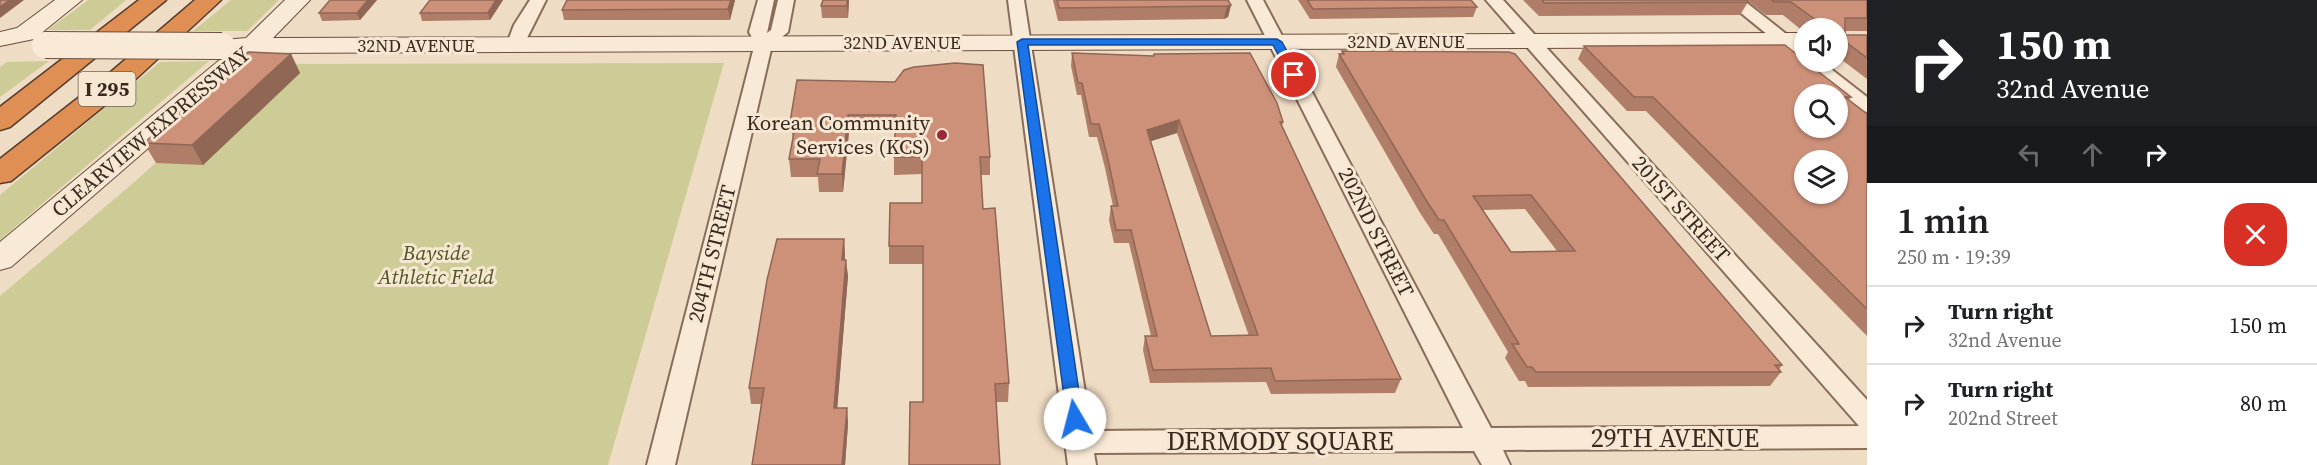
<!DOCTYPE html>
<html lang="en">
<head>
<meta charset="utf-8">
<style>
	:root { --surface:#fff; --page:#f6f6f6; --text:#202124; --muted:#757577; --line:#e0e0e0 }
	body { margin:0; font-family:"Source Serif 4",serif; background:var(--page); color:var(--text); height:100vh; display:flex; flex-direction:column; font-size:22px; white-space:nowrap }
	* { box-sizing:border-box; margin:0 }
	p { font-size:20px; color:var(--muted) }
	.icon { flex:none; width:33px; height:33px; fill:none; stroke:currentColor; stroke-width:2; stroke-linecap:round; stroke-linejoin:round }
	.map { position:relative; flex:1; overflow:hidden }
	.sheet { display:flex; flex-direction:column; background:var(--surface); width:450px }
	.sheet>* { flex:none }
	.guide { background:#202124; color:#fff; overflow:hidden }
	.tools { position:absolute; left:1794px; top:18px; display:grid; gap:12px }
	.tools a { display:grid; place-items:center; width:54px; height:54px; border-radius:50%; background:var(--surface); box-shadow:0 2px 4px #0004; font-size:30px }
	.pin { position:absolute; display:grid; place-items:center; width:51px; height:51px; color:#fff; margin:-26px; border:3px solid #fff; border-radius:50%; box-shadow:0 2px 6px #0007 }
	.me { position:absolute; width:66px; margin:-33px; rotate:352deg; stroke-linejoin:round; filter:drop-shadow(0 0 4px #0008) }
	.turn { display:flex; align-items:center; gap:21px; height:126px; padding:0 30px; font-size:27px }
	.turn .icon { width:78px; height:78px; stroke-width:2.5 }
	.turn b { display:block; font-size:42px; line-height:51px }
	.lanes { display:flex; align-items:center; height:57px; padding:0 30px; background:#0003; justify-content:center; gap:30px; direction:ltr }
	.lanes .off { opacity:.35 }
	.round { display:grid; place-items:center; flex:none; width:63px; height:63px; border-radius:24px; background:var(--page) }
	.head { display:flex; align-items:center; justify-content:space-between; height:102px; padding:0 30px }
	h1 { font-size:36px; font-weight:600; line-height:45px }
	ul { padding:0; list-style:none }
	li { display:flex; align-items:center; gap:18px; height:78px; padding:0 30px; border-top:2px solid var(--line) }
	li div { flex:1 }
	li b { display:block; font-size:22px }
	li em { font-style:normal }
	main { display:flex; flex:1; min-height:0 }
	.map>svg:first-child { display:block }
</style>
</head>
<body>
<main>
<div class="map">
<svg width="1867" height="465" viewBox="0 0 1867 465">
	<rect width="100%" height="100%" fill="#efdcc4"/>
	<path fill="#cdcc97" d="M 88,0 L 126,0 L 90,30 L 48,30 Z
		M 231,0 L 279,0 L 247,31 L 193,31 Z
		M 49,61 L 0,97 L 0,67 L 7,62 Z
		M 209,61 L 0,240 L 0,195 L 160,62 Z
		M 724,63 L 608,465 L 0,465 L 0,296 L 132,184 L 266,64 Z"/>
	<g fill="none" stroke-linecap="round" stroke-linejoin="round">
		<g stroke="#896d5a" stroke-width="4">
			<path id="street" d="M 530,0 L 546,0 L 521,50 L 509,50 L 506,46 L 514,25 Z
				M 758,0 L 774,0 L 767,33 L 771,30 L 778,0 L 794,0 L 788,32 L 772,45 L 675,465 L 647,465 L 755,43 L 749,32 Z
				M 1008,0 L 1024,0 L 1091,431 L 1463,428 L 1247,0 L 1263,0 L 1491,428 L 1859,426 L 1486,0 L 1503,0 L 1867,400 L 1867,448 L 1503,450 L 1510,465 L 1482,465 L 1474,451 L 1094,453 L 1096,465 L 1068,465 Z
				M 1725,0 L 1743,0 L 1804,48 L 1804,62 L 1822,62 L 1867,97 L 1867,112 L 1860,110 Z"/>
		</g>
		<g stroke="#6b4e3d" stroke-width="2">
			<path id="secondary" d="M 55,0 L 82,0 L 34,39 L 0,46 L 0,32 L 17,28 Z
				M 285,0 L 310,0 L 273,38 L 1804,33 L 1804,47 L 258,53 L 11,267 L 0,270 L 0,242 L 228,53 L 213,51 L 210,46 L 213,41 L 246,38 Z"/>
		</g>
		<g stroke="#573c2e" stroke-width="3">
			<path id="highway" d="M 139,0 L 166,0 L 10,127 L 0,130 L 0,107 Z
				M 195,0 L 221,0 L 125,89 L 11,181 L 0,183 L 0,159 L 105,77 Z"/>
		</g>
		<use href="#street" fill="#f9ead7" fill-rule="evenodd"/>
		<use href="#secondary" fill="#f9ead7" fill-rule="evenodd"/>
		<use href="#highway" fill="#df8f53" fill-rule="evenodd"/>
		<g stroke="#6b4e3d" stroke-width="28" stroke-linecap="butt">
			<path id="secondary-bridge" d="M 45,45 L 222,46"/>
		</g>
		<use href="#secondary-bridge" stroke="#f9ead7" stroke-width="26"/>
	</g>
	<path fill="#b07d68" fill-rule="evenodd" d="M 377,0 L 360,20 L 322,21 L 319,13 Z
		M 503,0 L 490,20 L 422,21 L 420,13 Z
		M 567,0 L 735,0 L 730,20 L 564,20 L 562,10 Z
		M 823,0 L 849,0 L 848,18 L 822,18 L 821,6 Z
		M 1053,0 L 1228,0 L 1231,5 L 1228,17 L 1224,19 L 1058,21 Z
		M 1298,0 L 1471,0 L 1477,7 L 1473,17 L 1310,19 Z
		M 1523,0 L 1746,0 L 1748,2 L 1740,15 L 1539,16 Z
		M 1746,0 L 1867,0 L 1867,31 L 1845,31 L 1845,35 L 1867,35 L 1867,79 L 1838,57 L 1838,28 L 1804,28 L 1804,32 L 1783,15 L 1766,15 Z
		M 1584,46 L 1851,97 L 1849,100 L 1867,114 L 1867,336 L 1646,111 L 1627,111 L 1578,59 Z
		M 1342,51 L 1782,365 L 1779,369 L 1781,372 L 1770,386 L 1528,387 L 1525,381 L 1519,381 L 1505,358 L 1508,352 L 1438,234 L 1434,234 L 1420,213 L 1336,67 L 1339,54 L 1341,54 ZM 1525,209 L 1557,251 L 1511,252 L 1483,210 Z
		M 1072,53 L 1153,56 L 1154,54 L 1283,122 L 1282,126 L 1401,379 L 1395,393 L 1271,394 L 1266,382 L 1150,383 L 1143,350 L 1145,336 L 1151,336 L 1129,243 L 1114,243 L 1109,220 L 1111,206 L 1113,206 L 1105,168 L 1097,137 L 1089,137 L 1081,95 L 1077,95 L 1071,66 ZM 1177,133 L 1249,336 L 1211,336 L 1151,141 Z
		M 291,54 L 300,73 L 203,165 L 156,163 L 144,143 Z
		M 895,82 L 990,157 L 990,175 L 981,175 L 983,209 L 1009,383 L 1008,402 L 923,402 L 923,264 L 889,264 L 889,246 L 922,203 L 922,174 L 894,175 L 894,157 L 895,132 L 849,132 L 843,192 L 819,192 L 818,177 L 791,177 L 789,159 L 793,139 L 790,122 Z
		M 844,239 L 845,260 L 848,276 L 837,408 L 847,408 L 848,424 L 845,465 L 752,465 L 761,404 L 751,404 L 749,388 Z"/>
	<path fill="#906655" d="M 10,0 L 24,0 L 0,18 L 0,7 Z
		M 368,0 L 377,0 L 360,20 L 357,13 Z
		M 496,0 L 503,0 L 490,20 L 488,13 Z
		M 731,0 L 735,0 L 730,20 L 728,9 Z
		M 847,0 L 849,0 L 848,18 L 847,6 Z
		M 1231,5 L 1228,17 L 1224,19 L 1227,6 Z
		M 291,54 L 300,73 L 203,165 L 192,145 Z
		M 848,115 L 849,132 L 843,192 L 842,174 Z
		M 1179,120 L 1177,133 L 1145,143 L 1147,130 Z
		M 844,239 L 845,255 L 843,276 L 842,260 Z
		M 846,260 L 848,276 L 836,424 L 834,408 Z
		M 847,408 L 848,424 L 845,465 L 842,465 Z"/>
	<path fill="#cd9179" stroke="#906655" stroke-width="1.5" fill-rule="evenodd" d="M 0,0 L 10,0 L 0,7 Z
		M 330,0 L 368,0 L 357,13 L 319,13 Z
		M 430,0 L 496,0 L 488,13 L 420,13 Z
		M 567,0 L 731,0 L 728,9 L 562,10 Z
		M 823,0 L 847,0 L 847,6 L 821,6 Z
		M 1057,0 L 1228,0 L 1231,5 L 1227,6 L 1059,8 Z
		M 1307,0 L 1471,0 L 1477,7 L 1313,9 Z
		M 1542,0 L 1746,0 L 1748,2 L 1544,3 Z
		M 1772,0 L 1867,0 L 1867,18 L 1845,18 L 1845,35 L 1867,35 L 1867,58 L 1838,36 L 1838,28 L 1827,28 L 1791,2 L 1774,2 Z
		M 1785,45 L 1804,60 L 1804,62 L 1806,62 L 1851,97 L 1845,97 L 1867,114 L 1867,309 L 1653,97 L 1634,97 L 1584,46 ZM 1804,94 L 1838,94 L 1838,128 L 1804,128 ZM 1804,160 L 1838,160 L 1838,194 L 1804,194 Z
		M 1342,51 L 1509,52 L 1515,54 L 1782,365 L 1775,365 L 1781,372 L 1536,372 L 1532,367 L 1527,367 L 1512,344 L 1519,344 L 1444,220 L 1439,220 L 1426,200 L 1339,54 L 1344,54 ZM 1531,195 L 1575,251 L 1511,252 L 1473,196 Z
		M 248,52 L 291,54 L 192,145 L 144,143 Z
		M 1072,53 L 1154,56 L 1154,54 L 1250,53 L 1277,103 L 1283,122 L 1280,122 L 1401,379 L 1275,381 L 1271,368 L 1153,370 L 1145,336 L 1157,336 L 1131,230 L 1116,230 L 1111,206 L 1118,206 L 1107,155 L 1099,124 L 1091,124 L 1082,83 L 1078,83 ZM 1179,120 L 1258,335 L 1211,336 L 1147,130 Z
		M 955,63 L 983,65 L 990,157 L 980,157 L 983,209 L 995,208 L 1009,383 L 995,384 L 1000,465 L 909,465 L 910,402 L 923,402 L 923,246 L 889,246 L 890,203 L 922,203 L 922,157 L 894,157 L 896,115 L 848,115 L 842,174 L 817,174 L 820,159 L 789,159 L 796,122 L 790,122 L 797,80 L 895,82 L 904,70 L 914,67 Z
		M 777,239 L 844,239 L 842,260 L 846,260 L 834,408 L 847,408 L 842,465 L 752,465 L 764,388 L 749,388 L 767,280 Z"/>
	<path fill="#1a73e8" stroke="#114b97" stroke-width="1.5" d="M 1022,39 L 1277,39 L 1282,42 L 1300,75 L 1290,77 L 1273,45 L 1028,45 L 1083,419 L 1081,424 L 1069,424 L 1067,419 L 1017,42 Z"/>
	<circle fill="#992939" stroke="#f6e7d3" stroke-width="2" cx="942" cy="135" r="6"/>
	<g text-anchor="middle" stroke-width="6" stroke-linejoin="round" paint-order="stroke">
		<g font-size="18" fill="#39281e" stroke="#f6e7d3">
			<text x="1406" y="48">32ND AVENUE</text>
			<text x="902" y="49">32ND AVENUE</text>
			<text x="416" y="52">32ND AVENUE</text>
		</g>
		<rect fill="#f6e7d3" stroke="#726154" stroke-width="1.5" x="78.5" y="72" width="57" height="34" rx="4.5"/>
		<g font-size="20" font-weight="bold" fill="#39281e">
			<text x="107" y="96">I 295</text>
		</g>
		<g font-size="21" fill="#39281e" stroke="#f6e7d3" text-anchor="end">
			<text x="930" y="130">Korean Community<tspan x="930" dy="24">Services (KCS)</tspan></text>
		</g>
		<g font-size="21" fill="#39281e" stroke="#f6e7d3">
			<text transform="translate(151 132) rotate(-40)" y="7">CLEARVIEW EXPRESSWAY</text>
			<text transform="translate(1681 209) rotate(48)" y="7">201ST STREET</text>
			<text transform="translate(1376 232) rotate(63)" y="7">202ND STREET</text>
			<text transform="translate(712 254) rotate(-76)" y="7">204TH STREET</text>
		</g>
		<g font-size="21" font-style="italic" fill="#505624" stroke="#f6e7d3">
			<text x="436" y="260">Bayside<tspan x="436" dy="24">Athletic Field</tspan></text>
		</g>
		<g font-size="26" fill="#39281e" stroke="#f6e7d3">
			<text x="1675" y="447">29TH AVENUE</text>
			<text x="1280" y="450">DERMODY SQUARE</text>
		</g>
	</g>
</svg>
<div class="tools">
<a><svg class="icon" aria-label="sound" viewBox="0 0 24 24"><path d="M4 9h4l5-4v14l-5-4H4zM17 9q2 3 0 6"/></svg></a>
<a><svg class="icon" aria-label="search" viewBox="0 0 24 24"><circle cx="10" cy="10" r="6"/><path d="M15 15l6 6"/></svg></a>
<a><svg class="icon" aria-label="layers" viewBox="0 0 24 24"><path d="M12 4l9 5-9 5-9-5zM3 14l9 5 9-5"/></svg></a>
</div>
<div class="pin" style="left:1294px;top:75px;background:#d93025"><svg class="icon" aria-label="arrive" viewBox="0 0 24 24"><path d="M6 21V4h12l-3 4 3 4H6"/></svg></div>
<svg class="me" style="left:1075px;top:419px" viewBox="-20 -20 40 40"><circle r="19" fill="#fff"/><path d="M0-13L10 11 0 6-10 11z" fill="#1a73e8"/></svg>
</div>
<section class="sheet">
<div class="guide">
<div class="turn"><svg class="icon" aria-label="right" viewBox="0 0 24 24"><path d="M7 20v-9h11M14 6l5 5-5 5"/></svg><div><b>150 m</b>32nd Avenue</div></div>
<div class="lanes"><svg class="icon off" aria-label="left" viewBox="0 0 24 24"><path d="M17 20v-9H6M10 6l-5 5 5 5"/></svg><svg class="icon off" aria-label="ahead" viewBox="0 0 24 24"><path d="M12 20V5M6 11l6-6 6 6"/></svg><svg class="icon" aria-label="right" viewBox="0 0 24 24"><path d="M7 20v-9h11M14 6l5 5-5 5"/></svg></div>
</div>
<div class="head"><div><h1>1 min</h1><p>250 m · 19:39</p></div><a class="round" style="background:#d93025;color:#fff"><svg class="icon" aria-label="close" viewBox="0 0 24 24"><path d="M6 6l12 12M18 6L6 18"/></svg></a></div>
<ul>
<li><svg class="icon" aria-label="right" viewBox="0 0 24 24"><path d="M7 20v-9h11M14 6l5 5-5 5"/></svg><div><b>Turn right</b><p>32nd Avenue</p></div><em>150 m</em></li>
<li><svg class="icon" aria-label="right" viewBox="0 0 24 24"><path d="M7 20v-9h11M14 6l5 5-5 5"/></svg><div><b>Turn right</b><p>202nd Street</p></div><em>80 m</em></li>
</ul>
</section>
</main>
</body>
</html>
